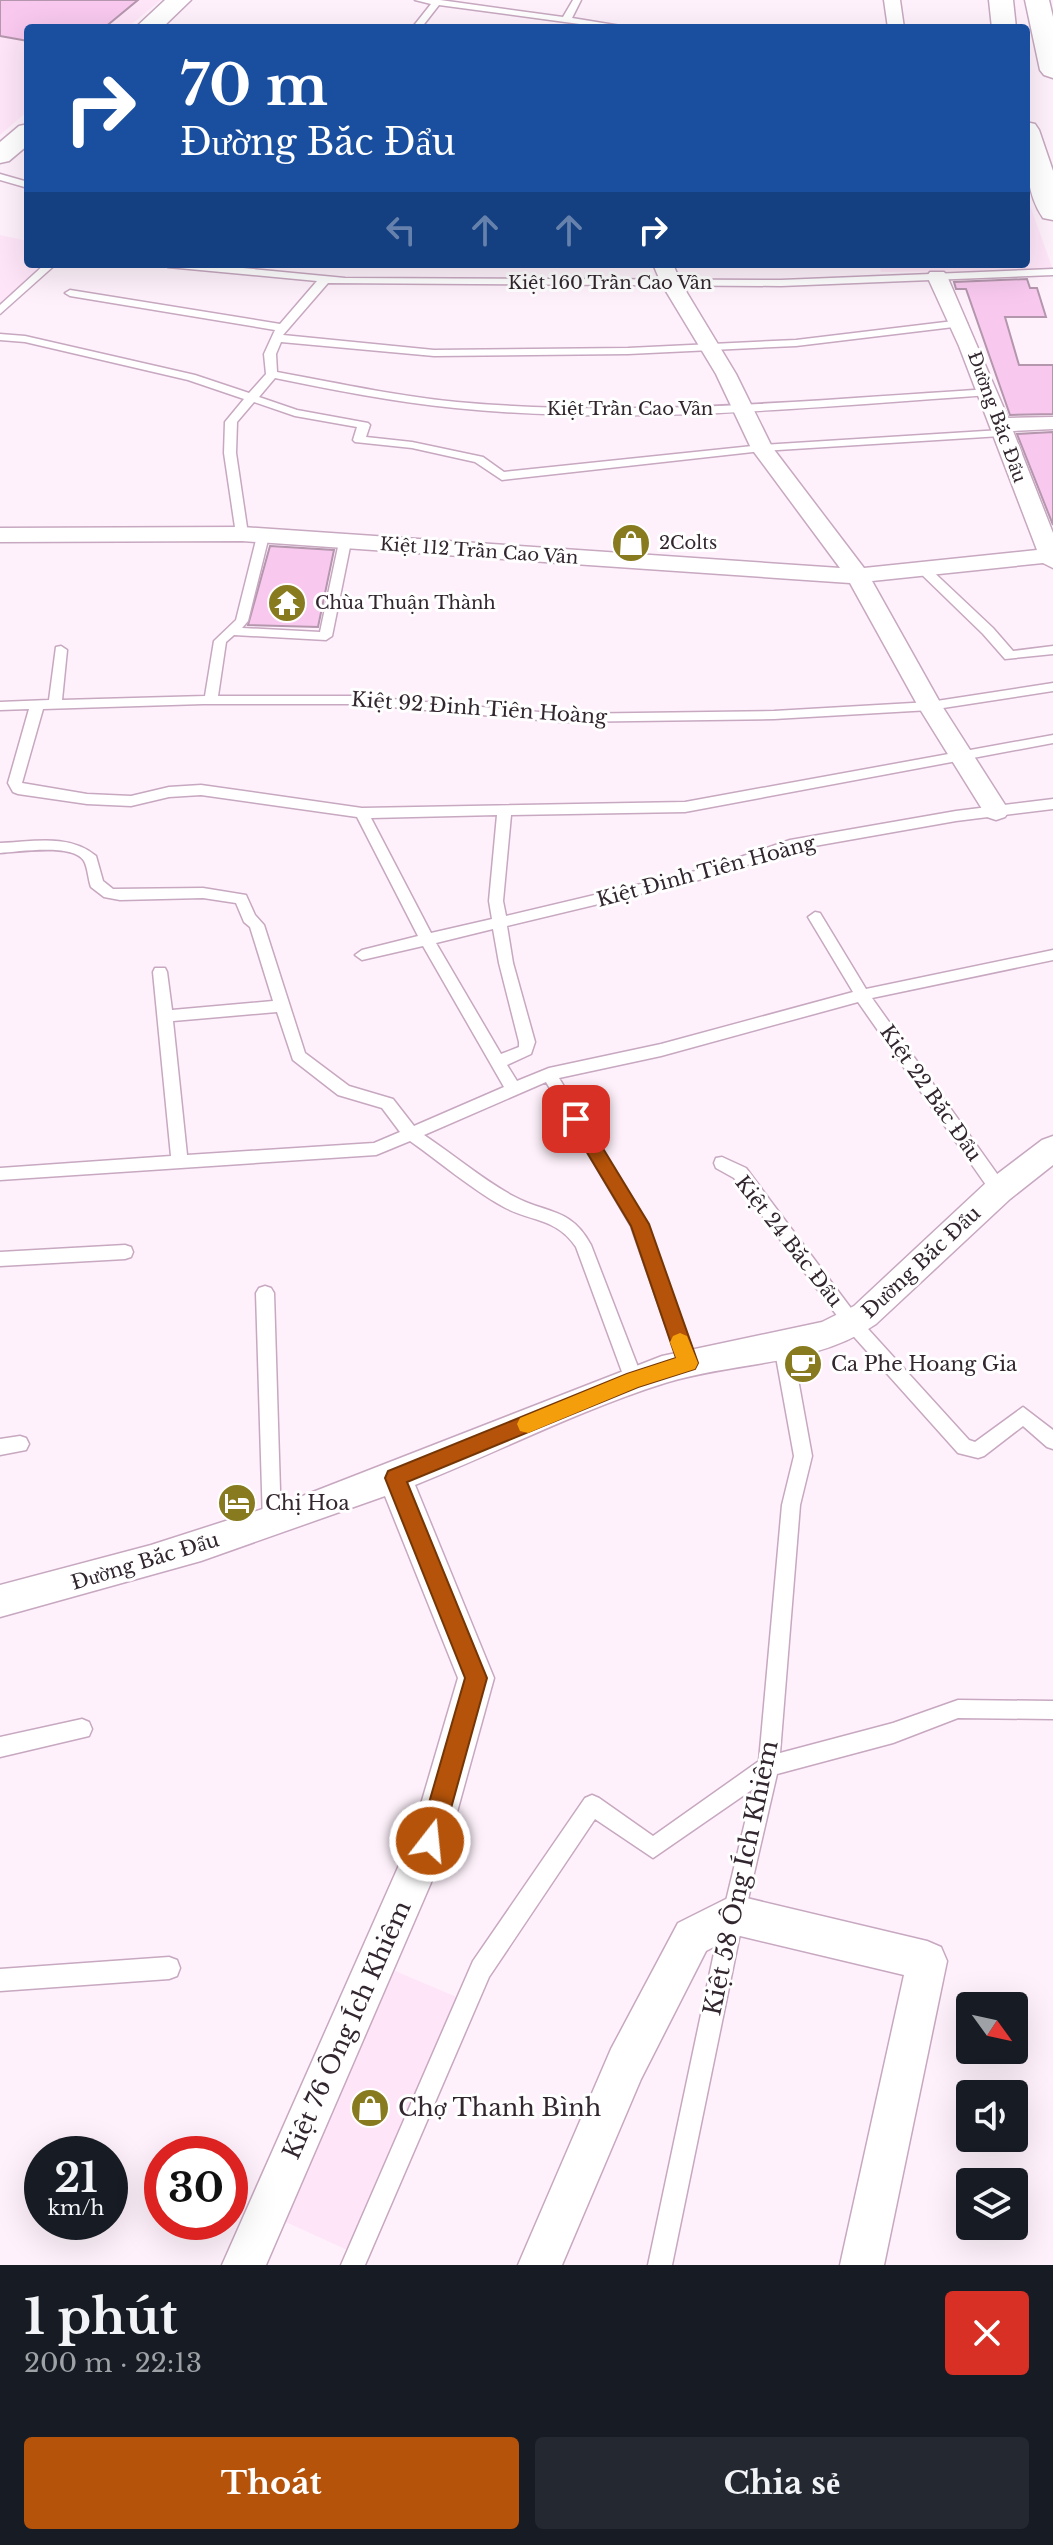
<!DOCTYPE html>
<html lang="vi">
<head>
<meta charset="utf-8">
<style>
	:root { --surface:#171b24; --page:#242831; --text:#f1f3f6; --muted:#9ea1a6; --accent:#b45309 }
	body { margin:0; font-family:"Libre Baskerville",serif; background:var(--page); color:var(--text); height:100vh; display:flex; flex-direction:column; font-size:30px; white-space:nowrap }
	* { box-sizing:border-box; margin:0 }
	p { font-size:26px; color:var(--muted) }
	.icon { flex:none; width:44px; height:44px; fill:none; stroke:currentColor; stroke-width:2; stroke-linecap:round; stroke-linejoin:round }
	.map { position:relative; height:2265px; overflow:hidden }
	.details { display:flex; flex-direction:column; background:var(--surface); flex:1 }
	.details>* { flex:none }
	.guide { position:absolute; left:24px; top:24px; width:1006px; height:244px; border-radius:8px; box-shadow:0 8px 32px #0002; background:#1a4fa0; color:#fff; overflow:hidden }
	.needle { width:52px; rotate:123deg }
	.fabs { position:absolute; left:956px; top:1992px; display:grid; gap:16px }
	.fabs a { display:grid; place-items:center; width:72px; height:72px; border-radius:8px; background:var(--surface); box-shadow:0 8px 32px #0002; font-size:40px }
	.speed { position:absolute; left:24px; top:2136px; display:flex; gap:16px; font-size:40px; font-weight:700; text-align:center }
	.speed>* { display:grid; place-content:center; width:104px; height:104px; border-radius:50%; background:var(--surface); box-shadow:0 8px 32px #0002; line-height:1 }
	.speed small { font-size:20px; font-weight:400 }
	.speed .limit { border:12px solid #d22; background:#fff; color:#111 }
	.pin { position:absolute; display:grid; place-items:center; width:68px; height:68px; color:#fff; margin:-34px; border-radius:16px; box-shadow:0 4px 12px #0006 }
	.me { position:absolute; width:88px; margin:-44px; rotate:16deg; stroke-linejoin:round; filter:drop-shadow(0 0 6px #0008) }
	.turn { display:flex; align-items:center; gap:28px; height:168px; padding:0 24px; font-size:36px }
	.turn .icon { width:104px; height:104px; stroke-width:2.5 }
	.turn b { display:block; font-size:56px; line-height:68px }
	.lanes { display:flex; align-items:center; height:76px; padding:0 24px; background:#0003; justify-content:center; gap:40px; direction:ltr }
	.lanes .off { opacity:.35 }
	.round { display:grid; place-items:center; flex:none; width:84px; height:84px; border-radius:8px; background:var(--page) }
	.overview { display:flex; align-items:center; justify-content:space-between; height:136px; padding:0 24px }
	h1 { font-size:48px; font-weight:700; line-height:60px }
	.button { display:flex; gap:16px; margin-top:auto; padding:16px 24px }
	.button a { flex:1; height:92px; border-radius:8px; background:var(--accent); color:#fff; font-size:32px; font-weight:700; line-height:92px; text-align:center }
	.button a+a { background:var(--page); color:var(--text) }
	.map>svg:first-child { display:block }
</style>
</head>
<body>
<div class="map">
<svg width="1053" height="2265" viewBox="0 0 1053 2265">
	<rect width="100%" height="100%" fill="#fef1fb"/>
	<path fill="#fee6f8" d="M 0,0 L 161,0 L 127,28 L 28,28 L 28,111 L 0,135 Z
		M 1026,194 L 1053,270 L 881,272 L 879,264 L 1026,264 Z
		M 0,235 L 28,241 L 28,264 L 44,264 L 0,306 Z
		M 386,1967 L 459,1998 L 356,2254 L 279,2219 Z"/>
	<path fill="#f8c8ee" stroke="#b496ad" stroke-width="2" d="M 0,0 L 138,0 L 104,28 L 28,28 L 28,41 L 0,36 Z
		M 1027,279 L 1030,288 L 1037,288 L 1046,317 L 1005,317 L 1019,365 L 1053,365 L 1053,414 L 1010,415 L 966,289 L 956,289 L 954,282 Z
		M 1053,432 L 1053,525 L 1017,434 Z
		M 270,546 L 334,550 L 318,627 L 248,625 Z"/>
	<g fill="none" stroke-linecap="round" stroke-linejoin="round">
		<g stroke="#c7a8c0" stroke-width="3">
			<path id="lane" d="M 415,0 L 440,0 L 563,17 L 573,0 L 581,0 L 572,18 L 633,28 L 609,28 L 439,5 L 421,28 L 412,28 L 431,4 Z
				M 0,174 L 28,182 L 28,188 L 0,180 Z
				M 45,264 L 56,264 L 0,314 L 0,305 Z
				M 163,264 L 201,264 L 345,278 L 781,280 L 1053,269 L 1053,275 L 781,286 L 328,283 L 283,335 L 434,350 L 628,348 L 796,340 L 962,320 L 967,323 L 962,326 L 796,346 L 628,354 L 434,356 L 281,342 L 276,354 L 277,372 C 337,383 396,396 457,402 C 634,418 813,400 990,389 L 996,392 L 990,395 C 812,407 633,426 455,408 C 394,402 334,390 275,378 L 259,397 L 297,410 L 368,423 L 370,425 L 366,437 L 412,442 L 483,457 L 504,472 L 762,445 L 1001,430 L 1007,433 L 1001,436 L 762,451 L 502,480 L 475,462 L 412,448 L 355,442 L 353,440 L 357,427 L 295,416 L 254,402 L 237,422 L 236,453 L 248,534 L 242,538 L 236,534 L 224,453 L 225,422 L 244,399 L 188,380 L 25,342 L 0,340 L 0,334 L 25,336 L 195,375 L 249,393 L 266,374 L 264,354 L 275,330 L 70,296 L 65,293 L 70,290 L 280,324 L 317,281 L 168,267 Z
				M 263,532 L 269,536 L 248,621 L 242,628 L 320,632 L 339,542 L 345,538 L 351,542 L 332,636 L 326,640 L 234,635 L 226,642 L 218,696 L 358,696 L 562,714 L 774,711 L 930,702 L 1053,683 L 1053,691 L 930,710 L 774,719 L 562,722 L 358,704 L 203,704 L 43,709 L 22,783 L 87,794 L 131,796 L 169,787 L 201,785 L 362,808 L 685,802 L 1053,735 L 1053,743 L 685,812 L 511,815 L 503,901 L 506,916 L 708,868 L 790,840 L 956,811 L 1053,799 L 1053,809 L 956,821 L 792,850 L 711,877 L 507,926 L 513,963 L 535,1042 L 531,1054 L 507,1065 L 517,1081 L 549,1068 L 661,1044 L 853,992 L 808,917 L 815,912 L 820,913 L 866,989 L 1053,950 L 1053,960 L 872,998 L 1005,1185 L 1007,1190 L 1005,1195 L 993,1195 L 858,1002 L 661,1056 L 559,1078 L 647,1224 L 697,1363 L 694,1368 L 688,1370 L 682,1368 L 679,1363 L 631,1226 L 546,1082 L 424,1135 C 454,1155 482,1179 513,1196 C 546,1214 571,1207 591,1245 L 643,1380 L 640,1385 L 634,1388 L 628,1385 L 625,1380 L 576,1247 C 556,1217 530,1222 502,1206 C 470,1188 440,1162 410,1141 L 376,1155 L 0,1180 L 0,1168 L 171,1156 L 153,972 L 155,968 L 165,968 L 167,972 L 172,1010 L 273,1001 L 250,927 L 244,922 L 236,903 L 203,898 L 120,900 L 104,897 L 91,887 C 88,879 88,868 84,861 C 73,843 18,852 0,853 L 0,843 C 32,842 69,833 96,856 L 103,881 L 113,889 L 203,888 L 246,895 L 255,915 L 264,925 L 305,1053 L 349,1086 L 393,1099 L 414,1126 L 504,1087 L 423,946 L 362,960 L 355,955 L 362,950 L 418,936 L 357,817 L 201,795 L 169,797 L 131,806 L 87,804 L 18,794 L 13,792 L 8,783 L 29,709 L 0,710 L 0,702 L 49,700 L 56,647 L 61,646 L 67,650 L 62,700 L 205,696 L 214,641 L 236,620 L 257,536 ZM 497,815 L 489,901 L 492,919 L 431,933 L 371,818 ZM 493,929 L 499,963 L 519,1042 L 519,1047 L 501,1054 L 436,943 ZM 277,1012 L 293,1060 L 338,1095 L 382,1108 L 400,1132 L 374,1143 L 187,1155 L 173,1021 Z
				M 921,563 L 925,564 L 993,628 L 1013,651 L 1053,646 L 1053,654 L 1005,659 L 983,634 L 917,570 L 915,567 Z
				M 722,1157 L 746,1168 L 859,1319 L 969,1440 L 975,1442 L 1023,1407 L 1053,1430 L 1053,1449 L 1047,1447 L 1023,1426 L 984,1456 L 978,1458 L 958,1453 L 847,1329 L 734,1178 L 716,1168 L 714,1163 L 716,1158 Z
				M 125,1245 L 131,1247 L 133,1252 L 131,1257 L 125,1259 L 0,1266 L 0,1252 Z
				M 265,1286 L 271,1288 L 274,1293 L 281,1523 L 279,1529 L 272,1531 L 265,1529 L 263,1523 L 256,1293 L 259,1288 Z
				M 783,1339 L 789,1341 L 792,1346 L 812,1456 L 800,1505 L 780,1753 L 893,1723 L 958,1700 L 1053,1701 L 1053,1719 L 958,1718 L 893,1743 L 777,1774 L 740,1934 L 672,2265 L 648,2265 L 718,1934 L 753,1789 L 653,1858 L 595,1819 L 489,1977 L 365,2265 L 341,2265 L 473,1961 L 585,1798 L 592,1795 L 599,1798 L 653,1836 L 759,1761 L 782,1505 L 794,1456 L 774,1346 L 777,1341 Z
				M 20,1436 L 26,1438 L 29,1444 L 26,1450 L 0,1455 L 0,1439 Z
				M 82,1719 L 89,1722 L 92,1729 L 89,1736 L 0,1757 L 0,1737 Z
				M 169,1957 L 177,1960 L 180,1968 L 177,1976 L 169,1979 L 0,1991 L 0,1969 Z"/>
		</g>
		<g stroke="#c7a8c0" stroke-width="3">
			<path id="street" d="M 884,0 L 900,0 L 904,28 L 888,28 Z
				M 653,264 L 673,264 L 681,283 L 736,374 L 772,447 L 864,568 L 1037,550 L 959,346 L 927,276 L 930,272 L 944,272 L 947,276 L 1008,418 L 1053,417 L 1053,429 L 1013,431 L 1053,533 L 1053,568 L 1043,563 L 872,581 L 942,706 L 1009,811 L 1005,817 L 996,820 L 987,817 L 918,706 L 850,583 L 242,541 L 0,542 L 0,528 L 242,527 L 840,568 L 751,448 L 716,374 L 661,283 Z
				M 1053,1136 L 1053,1165 L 1010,1199 L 876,1324 C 813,1367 735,1361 665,1383 C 579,1410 498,1452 415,1485 L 494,1678 L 449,1841 L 266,2265 L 222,2265 L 411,1838 L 458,1678 L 385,1496 L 201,1561 L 0,1617 L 0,1585 L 151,1545 L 300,1497 L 662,1356 L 822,1322 L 854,1306 L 988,1181 L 1042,1140 Z
				M 734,1895 L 927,1941 L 941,1947 L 947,1961 L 884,2265 L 840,2265 L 904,1975 L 736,1935 L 706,1951 L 641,2079 L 562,2265 L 518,2265 L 611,2049 L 678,1923 Z"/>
		</g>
		<g stroke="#c7a8c0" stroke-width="3">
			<path id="secondary" d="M 165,0 L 191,0 L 162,28 L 135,28 Z
				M 28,124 L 28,145 L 9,161 L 0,163 L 0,142 L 19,126 Z"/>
		</g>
		<g stroke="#c7a8c0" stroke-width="3">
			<path id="primary" d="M 989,0 L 1013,0 L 1016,28 L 992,28 Z
				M 1025,0 L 1049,0 L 1053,17 L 1053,78 L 1044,75 L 1040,70 Z
				M 1026,122 L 1035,124 L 1039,130 L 1053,171 L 1053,220 L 1043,218 C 1024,190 1026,154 1026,122 Z"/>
		</g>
		<use href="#lane" fill="#fff" fill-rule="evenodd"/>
		<use href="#street" fill="#fff" fill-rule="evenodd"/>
		<use href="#secondary" fill="#fff" fill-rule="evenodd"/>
		<use href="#primary" fill="#fff" fill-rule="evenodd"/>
	</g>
	<path fill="#b45309" stroke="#753606" stroke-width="2" d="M 576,1112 L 582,1114 L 649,1224 L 698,1363 L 695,1369 L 638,1387 L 407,1482 L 487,1678 L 442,1841 L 438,1849 L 430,1853 L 422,1849 L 418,1841 L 465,1678 L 385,1478 L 388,1471 L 627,1374 L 676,1358 L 631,1226 L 567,1119 Z"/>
	<path fill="#f59e0b" d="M 680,1333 L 687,1336 L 698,1363 L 695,1369 L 638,1387 L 528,1433 L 520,1431 L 517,1424 L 520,1418 L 627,1374 L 676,1358 L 670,1342 L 673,1336 Z"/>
	<defs>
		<g id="shop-disc" transform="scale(2)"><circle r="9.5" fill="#887a1f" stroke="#fff"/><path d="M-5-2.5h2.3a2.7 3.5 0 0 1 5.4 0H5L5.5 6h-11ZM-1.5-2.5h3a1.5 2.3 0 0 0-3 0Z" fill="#fff"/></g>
		<g id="temple-disc" transform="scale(2)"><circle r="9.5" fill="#887a1f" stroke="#fff"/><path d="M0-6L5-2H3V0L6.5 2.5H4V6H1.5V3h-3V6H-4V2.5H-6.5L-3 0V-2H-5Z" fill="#fff"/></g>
		<g id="cafe-disc" transform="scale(2)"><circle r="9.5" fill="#887a1f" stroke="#fff"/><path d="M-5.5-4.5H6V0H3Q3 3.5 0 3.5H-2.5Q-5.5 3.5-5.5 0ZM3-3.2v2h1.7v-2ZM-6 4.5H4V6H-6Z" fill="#fff"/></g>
		<g id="hotel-disc" transform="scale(2)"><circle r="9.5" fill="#887a1f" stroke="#fff"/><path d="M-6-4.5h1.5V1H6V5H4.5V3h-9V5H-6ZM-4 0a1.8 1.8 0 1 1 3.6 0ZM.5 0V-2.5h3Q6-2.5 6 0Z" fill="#fff"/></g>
	</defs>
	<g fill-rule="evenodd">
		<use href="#shop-disc" x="631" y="543"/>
		<use href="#temple-disc" x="287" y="603"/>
		<use href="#cafe-disc" x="803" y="1364"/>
		<use href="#hotel-disc" x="237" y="1503"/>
		<use href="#shop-disc" x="370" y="2108"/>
	</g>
	<g text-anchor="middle" stroke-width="6" stroke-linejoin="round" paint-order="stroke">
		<g font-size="18" fill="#32262f" stroke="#fff">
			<text x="610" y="289">Kiệt 160 Trần Cao Vân</text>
			<text x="630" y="415">Kiệt Trần Cao Vân</text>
			<text transform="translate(997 417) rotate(70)" y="6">Đường Bắc Đẩu</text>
			<text transform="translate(479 551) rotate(4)" y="6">Kiệt 112 Trần Cao Vân</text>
		</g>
		<g font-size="18" fill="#32262f" stroke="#fff" text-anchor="start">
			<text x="659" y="549">2Colts</text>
			<text x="315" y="609">Chùa Thuận Thành</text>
		</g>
		<g font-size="20" fill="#32262f" stroke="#fff">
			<text transform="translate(479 708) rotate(4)" y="7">Kiệt 92 Đinh Tiên Hoàng</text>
			<text transform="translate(706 871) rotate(-15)" y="7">Kiệt Đinh Tiên Hoàng</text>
			<text transform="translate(931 1093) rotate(55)" y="7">Kiệt 22 Bắc Đẩu</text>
			<text transform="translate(789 1241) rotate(52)" y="7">Kiệt 24 Bắc Đẩu</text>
			<text transform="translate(921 1262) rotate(-43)" y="7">Đường Bắc Đẩu</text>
			<text transform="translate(145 1561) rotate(-17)" y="7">Đường Bắc Đẩu</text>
		</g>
		<g font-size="20" fill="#32262f" stroke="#fff" text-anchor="start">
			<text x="831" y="1371">Ca Phe Hoang Gia</text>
			<text x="265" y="1510">Chị Hoa</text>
		</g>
		<g font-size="24" fill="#32262f" stroke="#fff">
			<text transform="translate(741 1878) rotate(-78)" y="8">Kiệt 58 Ông Ích Khiêm</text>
			<text transform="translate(347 2030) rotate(-66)" y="8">Kiệt 76 Ông Ích Khiêm</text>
		</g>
		<g font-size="24" fill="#32262f" stroke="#fff" text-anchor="start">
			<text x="398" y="2116">Chợ Thanh Bình</text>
		</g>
	</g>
</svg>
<div class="fabs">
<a><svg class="needle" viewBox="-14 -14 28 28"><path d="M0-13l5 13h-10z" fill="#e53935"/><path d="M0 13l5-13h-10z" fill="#9ea1a6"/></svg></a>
<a><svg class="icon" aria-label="sound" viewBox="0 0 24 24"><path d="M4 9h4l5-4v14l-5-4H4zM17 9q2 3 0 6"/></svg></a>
<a><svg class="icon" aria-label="layers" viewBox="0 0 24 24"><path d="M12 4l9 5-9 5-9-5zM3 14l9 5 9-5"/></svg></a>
</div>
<div class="speed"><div>21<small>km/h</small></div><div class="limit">30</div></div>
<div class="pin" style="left:576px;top:1119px;background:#d93025"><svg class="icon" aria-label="arrive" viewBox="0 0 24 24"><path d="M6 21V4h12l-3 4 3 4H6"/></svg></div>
<svg class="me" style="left:430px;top:1841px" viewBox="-20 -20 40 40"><circle r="17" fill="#b45309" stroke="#fff" stroke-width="3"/><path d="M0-11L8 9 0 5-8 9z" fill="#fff"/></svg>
<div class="guide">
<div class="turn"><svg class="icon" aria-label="right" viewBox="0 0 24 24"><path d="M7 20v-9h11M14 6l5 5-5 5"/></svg><div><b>70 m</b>Đường Bắc Đẩu</div></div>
<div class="lanes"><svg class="icon off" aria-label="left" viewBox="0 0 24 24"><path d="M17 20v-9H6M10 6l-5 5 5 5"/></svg><svg class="icon off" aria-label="ahead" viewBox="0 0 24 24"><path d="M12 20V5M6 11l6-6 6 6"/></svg><svg class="icon off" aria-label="ahead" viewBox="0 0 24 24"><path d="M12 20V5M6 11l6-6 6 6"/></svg><svg class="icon" aria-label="right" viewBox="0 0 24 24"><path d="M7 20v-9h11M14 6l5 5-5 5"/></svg></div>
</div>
</div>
<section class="details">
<div class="overview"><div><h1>1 phút</h1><p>200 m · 22:13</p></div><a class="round" style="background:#d93025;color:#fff"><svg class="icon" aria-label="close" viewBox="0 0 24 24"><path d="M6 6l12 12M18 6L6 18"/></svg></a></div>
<div class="button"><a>Thoát</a><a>Chia sẻ</a></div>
</section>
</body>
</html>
